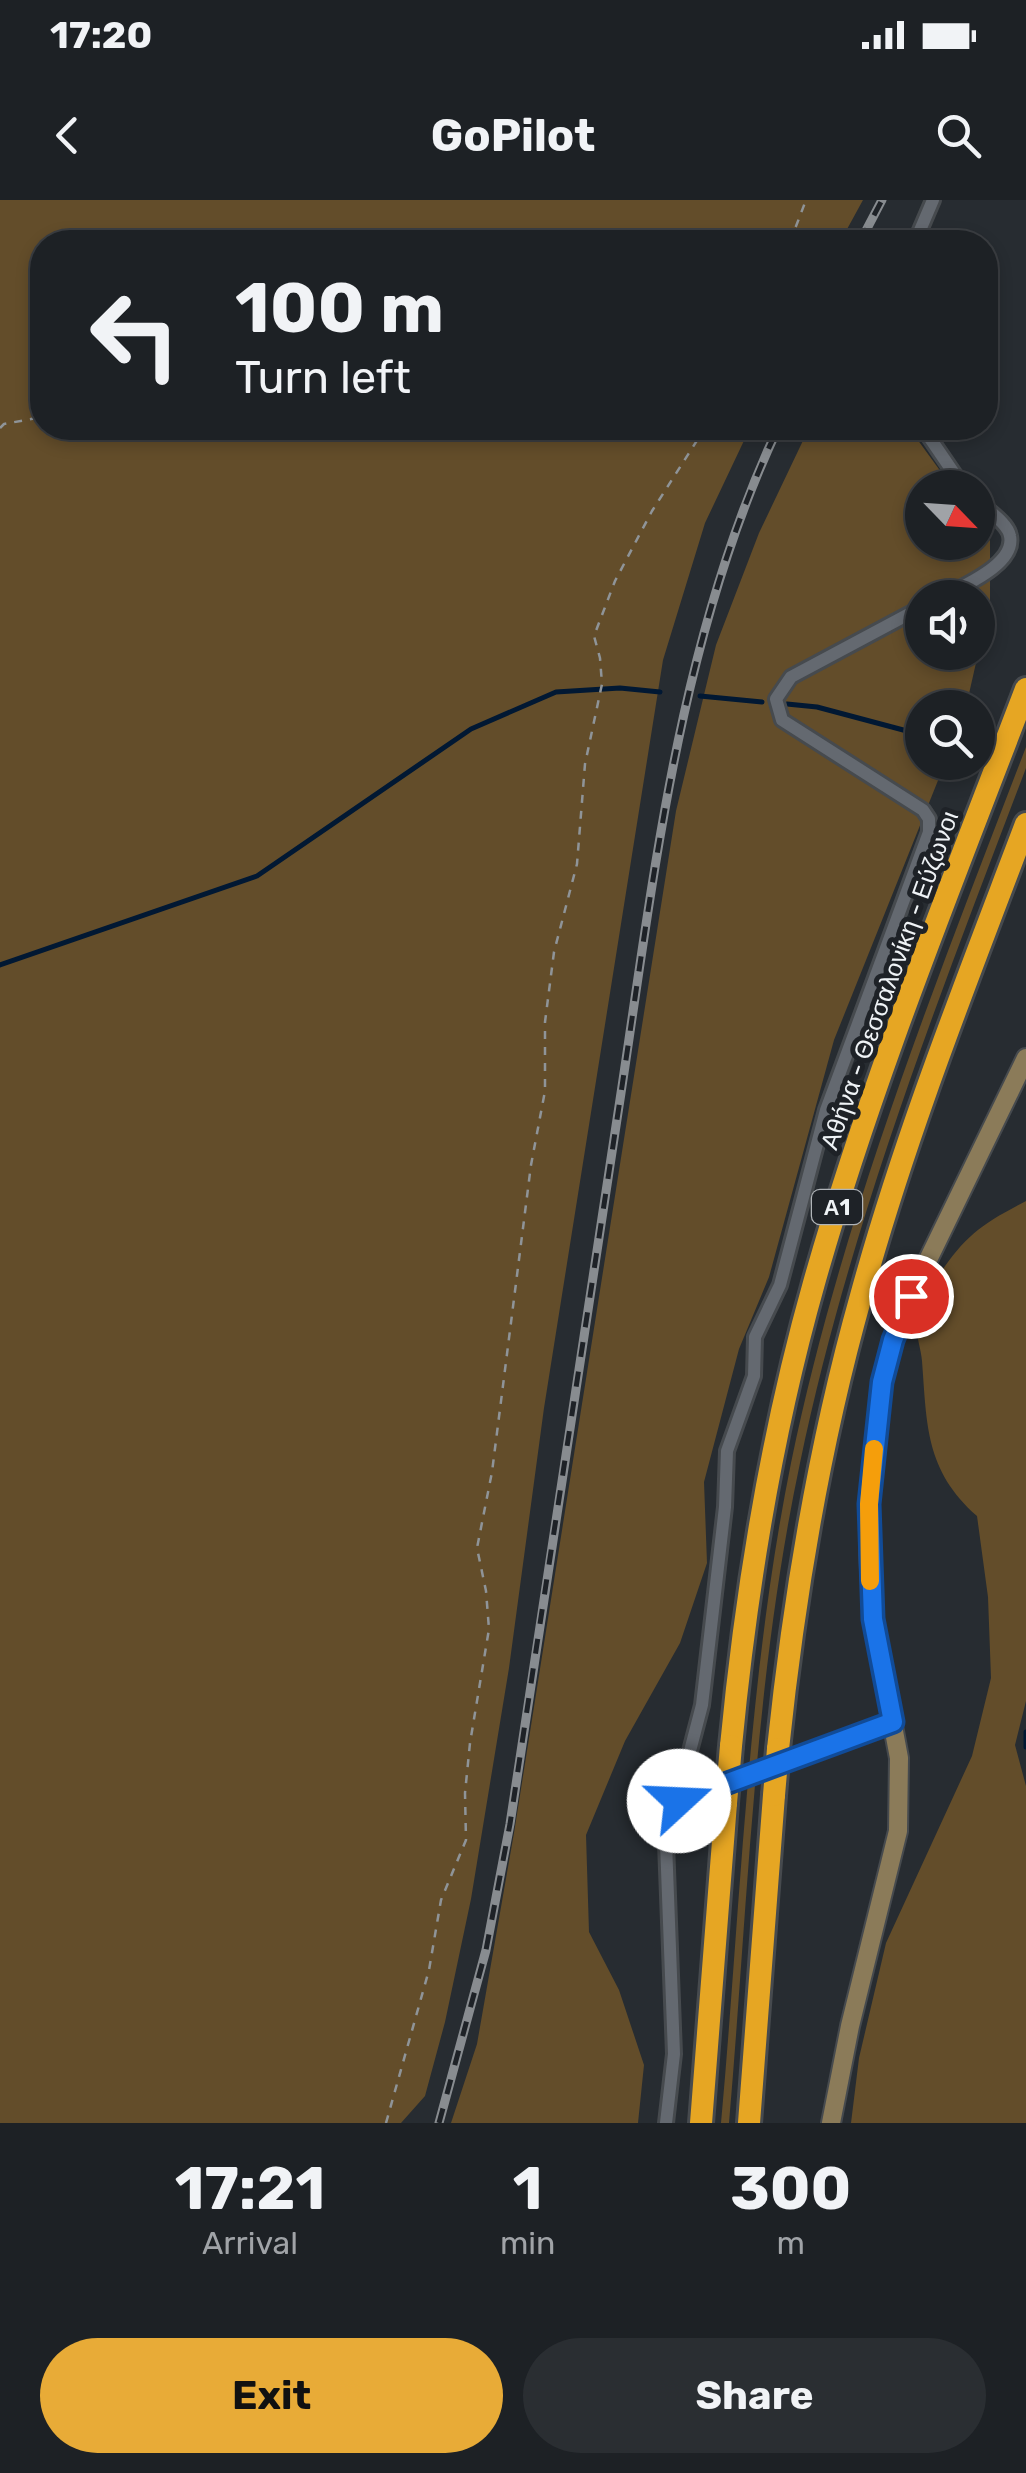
<!DOCTYPE html>
<html lang="en">
<head>
<meta charset="utf-8">
<style>
	:root { --surface:#1d2125; --page:#2a2e32; --text:#f1f3f6; --muted:#a0a3a7; --line:#3b3e42; --accent:#e8ab37 }
	body { margin:0; font-family:Rubik,sans-serif; background:var(--page); color:var(--text); height:100vh; display:flex; flex-direction:column; font-size:38px; white-space:nowrap }
	* { box-sizing:border-box; margin:0 }
	p { font-size:32px; color:var(--muted) }
	.icon { flex:none; width:55px; height:55px; fill:none; stroke:currentColor; stroke-width:2; stroke-linecap:round; stroke-linejoin:round }
	.map { position:relative; height:1923px; overflow:hidden }
	.sheet { display:flex; flex-direction:column; background:var(--surface); flex:1 }
	.sheet>* { flex:none }
	.guide { position:absolute; left:30px; top:30px; width:968px; height:210px; border-radius:40px; box-shadow:0 5px 15px #0003,0 0 0 2px var(--line); background:#1d2125; color:var(--text); overflow:hidden }
	.needle { width:65px; rotate:115deg }
	.buttons { position:absolute; left:905px; top:270px; display:grid; gap:20px }
	.buttons a { display:grid; place-items:center; width:90px; height:90px; border-radius:50%; background:var(--surface); box-shadow:0 5px 15px #0003,0 0 0 2px var(--line); font-size:50px }
	.pin { position:absolute; display:grid; place-items:center; width:85px; height:85px; color:#fff; margin:-42px; border:5px solid #fff; border-radius:50%; box-shadow:0 2px 10px #0007 }
	.me { position:absolute; width:110px; margin:-55px; rotate:70deg; stroke-linejoin:round; filter:drop-shadow(0 0 8px #0008) }
	.turn { display:flex; align-items:center; gap:35px; height:210px; padding:0 40px; font-size:45px }
	.turn .icon { width:130px; height:130px; stroke-width:2.5 }
	.turn b { display:block; font-size:70px; line-height:85px }
	.eta { display:flex; justify-content:space-evenly; align-items:center; height:170px; text-align:center }
	.eta b { font-size:60px; font-weight:700; line-height:70px }
	.button { display:flex; gap:20px; margin-top:auto; padding:20px 40px }
	.button a { flex:1; height:115px; border-radius:60px; background:var(--accent); color:#111; font-size:40px; font-weight:700; line-height:115px; text-align:center }
	.button a+a { background:var(--page); color:var(--text) }
	.status { display:flex; justify-content:space-between; align-items:center; height:70px; padding:0 50px; background:var(--surface); direction:ltr }
	.status svg { height:28px; fill:currentColor }
	header { display:flex; justify-content:space-between; align-items:center; height:130px; padding:0 40px; background:var(--surface); font-size:45px; font-weight:700 }
	.map>svg:first-child { display:block }
</style>
</head>
<body>
<div class="status"><b>17:20</b><svg viewBox="0 0 49 12"><path d="M0 12V9h3v3zM5 12V6h3v6zM10 12V3h3v9zM15 12V0h3v12zM26 1h20v11H26zM47 4h2v5h-2z"/></svg></div>
<header><svg class="icon" aria-label="back" viewBox="0 0 24 24"><path d="M15 5l-7 7 7 7"/></svg>GoPilot<svg class="icon" aria-label="search" viewBox="0 0 24 24"><circle cx="10" cy="10" r="6"/><path d="M15 15l6 6"/></svg></header>
<div class="map">
<svg width="1026" height="1923" viewBox="0 0 1026 1923">
	<rect width="100%" height="100%" fill="#272c31"/>
	<path fill="#634d2a" fill-rule="evenodd" d="M 0,0 L 863,0 L 840,42 L 42,42 L 42,228 L 750,228 L 705,323 L 663,460 L 544,1208 L 509,1468 L 471,1699 L 445,1822 L 425,1896 L 401,1923 L 0,1923 Z
		M 809,228 L 909,228 L 952,287 L 922,288 L 922,342 L 978,342 L 978,323 L 990,341 L 990,401 L 966,507 L 922,508 L 922,562 L 945,563 L 834,840 L 769,1077 L 739,1149 L 704,1282 L 707,1363 L 680,1443 L 625,1541 L 586,1635 L 589,1732 L 619,1790 L 644,1865 L 638,1923 L 451,1923 L 477,1844 L 514,1633 L 676,611 L 716,445 L 759,333 ZM 922,398 L 978,398 L 978,452 L 922,452 Z
		M 1026,547 L 1026,568 C 939,797 850,1023 800,1263 C 754,1480 748,1703 729,1923 L 721,1923 C 741,1703 747,1481 791,1263 C 842,1016 936,782 1026,547 Z
		M 1026,1001 L 1026,1501 L 1015,1545 L 1026,1586 L 1026,1923 L 851,1923 L 859,1858 L 886,1743 L 972,1556 L 991,1478 L 988,1397 L 977,1316 C 925,1270 927,1225 922,1161 C 921,1148 914,1129 916,1115 C 917,1107 927,1096 931,1088 C 960,1040 977,1026 1026,1001 Z"/>
	<g fill="none" stroke-linecap="round" stroke-linejoin="round">
		<path stroke="#011833" stroke-width="5" d="M 700,496 L 762,502
			M 787,504 L 817,507 L 922,535
			M 0,765 L 257,676 L 471,529 L 556,492 L 620,488 L 660,492
			M 1026,1532 L 1026,1547"/>
		<g stroke="#464a4e" stroke-width="18">
			<path id="minor" d="M 915,42 L 933,0
				M 923,228 L 964,288
				M 941,398 C 960,387 1016,365 1010,336 C 1008,323 987,310 978,301
				M 679,1601 L 893,1522
				M 666,1923 L 674,1854 L 666,1643 L 702,1505 L 725,1307 L 727,1251 L 754,1176 L 755,1137 L 780,1085 L 826,910 L 929,632 L 929,619 L 923,610 L 782,520 L 776,499 L 791,477 L 922,407"/>
		</g>
		<g stroke="#464a4e" stroke-width="22">
			<path id="secondary" d="M 831,1923 L 850,1826 L 898,1631 L 899,1558 L 873,1419 L 869,1352 L 869,1304 L 882,1182 L 893,1140 L 911,1095 L 1026,858"/>
		</g>
		<g stroke="#464a4e" stroke-width="28">
			<path id="motorway" d="M 731,1546 C 746,1390 771,1235 814,1083 C 871,881 951,686 1026,489
				M 778,1549 C 794,1396 819,1245 861,1096 C 905,935 967,780 1026,624
				M 701,1923 L 726,1603
				M 749,1923 L 774,1595"/>
		</g>
		<path stroke="#8f9498" stroke-width="2.5" stroke-dasharray="8 8" stroke-linecap="butt" d="M 790,42 L 806,0
			M 0,228 L 4,224 L 42,217
			M 386,1923 L 429,1770 L 441,1700 L 466,1640 L 465,1593 L 470,1543 L 489,1429 L 486,1391 L 477,1348 L 492,1272 L 531,965 L 545,891 L 545,822 L 554,752 L 577,664 L 585,564 L 602,484 L 600,458 L 594,436 L 615,381 L 652,311 L 705,228"/>
		<use href="#minor" stroke="#646970" stroke-width="12"/>
		<use href="#secondary" stroke="#8b7b59" stroke-width="18"/>
		<use href="#motorway" stroke="#e6a623" stroke-width="22"/>
		<g stroke="#888c90" stroke-width="9">
			<path id="rail" d="M 860,42 L 882,0
				M 439,1923 L 486,1750 L 510,1624 C 546,1381 584,1137 621,893 C 655,668 680,436 778,228"/>
		</g>
		<use href="#rail" stroke="#1e2227" stroke-width="5" stroke-dasharray="15" stroke-linecap="butt"/>
		<g stroke="#464a4e" stroke-width="28" stroke-linecap="butt">
			<path id="motorway-bridge" d="M 774,1595 L 778,1549
				M 726,1603 L 731,1546"/>
		</g>
		<use href="#motorway-bridge" stroke="#e6a623" stroke-width="22"/>
	</g>
	<g fill="none" stroke-linecap="round" stroke-linejoin="round">
		<g stroke="#114b97" stroke-width="25">
			<path id="route" d="M 679,1601 L 893,1522 L 873,1419 L 869,1304 L 882,1182 L 893,1140 L 911,1096"/>
		</g>
		<use href="#route" stroke="#1a73e8" stroke-width="18"/>
		<path stroke="#f59e0b" stroke-width="18" d="M 870,1381 L 869,1304 L 874,1249"/>
	</g>
	<g text-anchor="middle" stroke-width="10" stroke-linejoin="round" paint-order="stroke">
		<rect fill="#1e2227" stroke="#b0b4b8" stroke-width="2.5" x="812" y="990" width="50" height="34" rx="8"/>
		<g font-size="22" font-weight="bold" fill="#eff3f6">
			<text x="837" y="1015">Α1</text>
		</g>
		<g font-size="25" fill="#eff3f6" stroke="#1e2227">
			<text transform="translate(889 780) rotate(-70)" y="9">Αθήνα - Θεσσαλονίκη - Εύζωνοι</text>
		</g>
	</g>
</svg>
<div class="buttons">
<a><svg class="needle" viewBox="-14 -14 28 28"><path d="M0-13l5 13h-10z" fill="#e53935"/><path d="M0 13l5-13h-10z" fill="#a0a3a7"/></svg></a>
<a><svg class="icon" aria-label="sound" viewBox="0 0 24 24"><path d="M4 9h4l5-4v14l-5-4H4zM17 9q2 3 0 6"/></svg></a>
<a><svg class="icon" aria-label="search" viewBox="0 0 24 24"><circle cx="10" cy="10" r="6"/><path d="M15 15l6 6"/></svg></a>
</div>
<div class="pin" style="left:911px;top:1096px;background:#d93025"><svg class="icon" aria-label="arrive" viewBox="0 0 24 24"><path d="M6 21V4h12l-3 4 3 4H6"/></svg></div>
<svg class="me" style="left:679px;top:1601px" viewBox="-20 -20 40 40"><circle r="19" fill="#fff"/><path d="M0-13L10 11 0 6-10 11z" fill="#1a73e8"/></svg>
<div class="guide">
<div class="turn"><svg class="icon" aria-label="left" viewBox="0 0 24 24"><path d="M17 20v-9H6M10 6l-5 5 5 5"/></svg><div><b>100 m</b>Turn left</div></div>
</div>
</div>
<section class="sheet">
<div class="eta">
<div><b>17:21</b><p>Arrival</p></div>
<div><b>1</b><p>min</p></div>
<div><b>300</b><p>m</p></div>
</div>
<div class="button"><a>Exit</a><a>Share</a></div>
</section>
</body>
</html>
